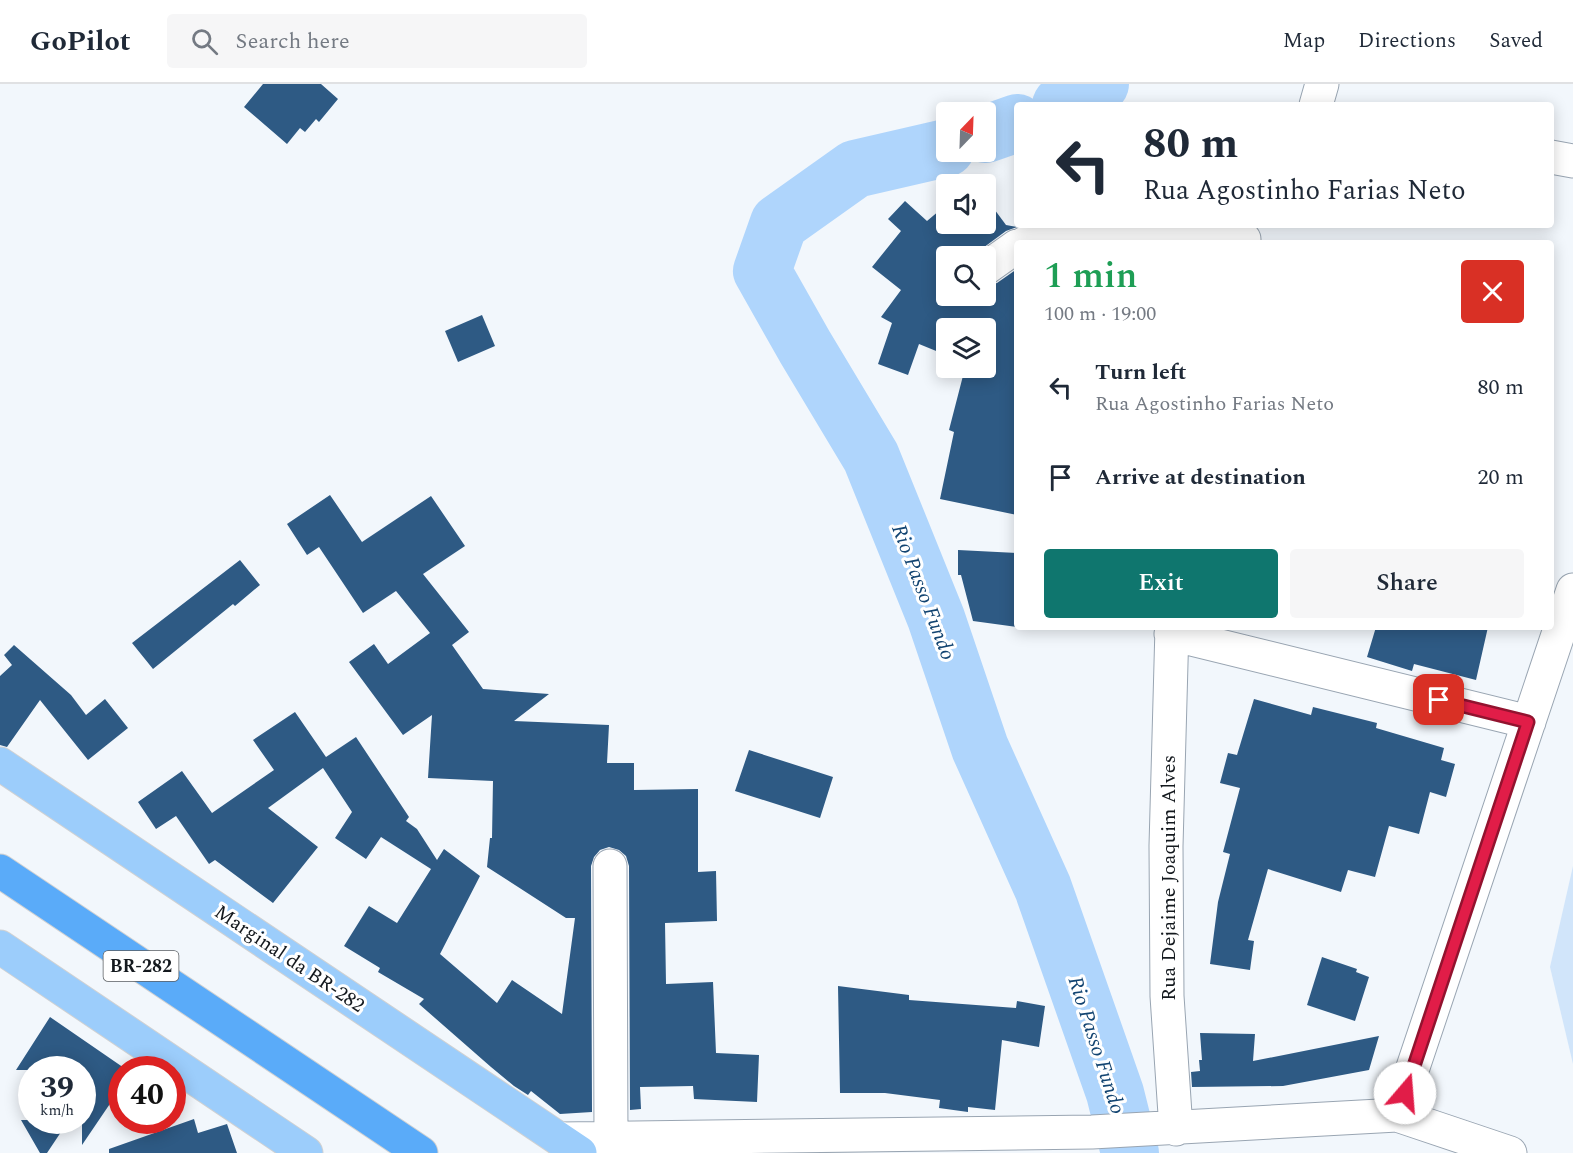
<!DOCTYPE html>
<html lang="en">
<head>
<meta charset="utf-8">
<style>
	:root { --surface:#fff; --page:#f6f6f7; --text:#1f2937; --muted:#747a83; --line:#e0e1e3; --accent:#0f766e }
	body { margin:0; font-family:Spectral,serif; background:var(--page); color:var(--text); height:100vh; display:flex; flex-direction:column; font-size:22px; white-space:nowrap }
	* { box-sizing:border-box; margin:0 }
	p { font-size:20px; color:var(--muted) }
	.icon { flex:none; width:33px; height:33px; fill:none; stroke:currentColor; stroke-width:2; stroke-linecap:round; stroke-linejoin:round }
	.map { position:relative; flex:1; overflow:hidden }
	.side { position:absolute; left:1014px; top:156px; width:540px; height:390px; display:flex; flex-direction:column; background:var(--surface); border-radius:6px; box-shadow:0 3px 15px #0003 }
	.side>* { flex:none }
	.hud { position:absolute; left:1014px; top:18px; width:540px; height:126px; border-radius:6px; box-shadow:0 3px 15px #0003; background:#fff; color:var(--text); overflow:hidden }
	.needle { width:39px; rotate:23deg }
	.fabs { position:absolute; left:936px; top:18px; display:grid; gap:12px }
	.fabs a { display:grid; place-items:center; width:60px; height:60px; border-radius:6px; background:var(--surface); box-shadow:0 3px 15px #0003; font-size:30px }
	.speed { position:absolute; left:18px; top:972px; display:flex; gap:12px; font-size:30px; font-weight:700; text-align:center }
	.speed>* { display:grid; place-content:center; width:78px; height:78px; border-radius:50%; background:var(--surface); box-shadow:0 3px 15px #0003; line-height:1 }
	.speed small { font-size:15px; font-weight:400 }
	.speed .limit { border:9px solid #d22; background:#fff; color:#111 }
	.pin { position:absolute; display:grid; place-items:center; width:51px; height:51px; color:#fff; margin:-26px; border-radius:12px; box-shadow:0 3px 9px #0006 }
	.me { position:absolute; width:66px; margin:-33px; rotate:18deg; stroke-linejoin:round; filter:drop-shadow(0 0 4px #0008) }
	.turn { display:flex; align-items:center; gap:21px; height:126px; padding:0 30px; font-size:27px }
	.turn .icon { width:78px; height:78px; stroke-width:2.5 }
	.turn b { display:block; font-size:42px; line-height:51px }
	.round { display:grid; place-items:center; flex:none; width:63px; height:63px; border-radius:6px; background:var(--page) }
	.headline { display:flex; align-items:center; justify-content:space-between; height:102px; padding:0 30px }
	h1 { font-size:36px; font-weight:600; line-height:45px; color:#1e9e55 }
	.action { display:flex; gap:12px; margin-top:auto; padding:12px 30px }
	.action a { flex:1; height:69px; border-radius:6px; background:var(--accent); color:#fff; font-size:24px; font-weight:600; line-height:69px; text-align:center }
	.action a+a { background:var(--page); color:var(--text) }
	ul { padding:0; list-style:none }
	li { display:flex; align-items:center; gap:18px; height:90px; padding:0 30px }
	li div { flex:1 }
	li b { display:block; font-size:22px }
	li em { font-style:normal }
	header { display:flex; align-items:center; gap:36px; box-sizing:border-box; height:84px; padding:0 30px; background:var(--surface); border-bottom:2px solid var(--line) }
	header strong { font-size:28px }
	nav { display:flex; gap:33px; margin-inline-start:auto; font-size:21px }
	.search { width:420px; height:54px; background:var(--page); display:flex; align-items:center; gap:15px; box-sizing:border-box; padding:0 21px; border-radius:6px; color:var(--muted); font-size:22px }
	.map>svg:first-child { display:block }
</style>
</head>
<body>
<header>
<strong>GoPilot</strong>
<div class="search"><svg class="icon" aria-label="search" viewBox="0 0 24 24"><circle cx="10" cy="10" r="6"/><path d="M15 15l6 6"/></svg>Search here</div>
<nav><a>Map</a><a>Directions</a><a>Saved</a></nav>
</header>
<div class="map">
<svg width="1573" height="1069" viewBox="0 0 1573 1069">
	<rect width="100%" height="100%" fill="#f2f7fc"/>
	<path fill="#d1e5fa" d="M 1573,782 L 1573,980 L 1550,883 Z"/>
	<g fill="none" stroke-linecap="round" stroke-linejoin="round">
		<path stroke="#afd5fc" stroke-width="58" d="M 1061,21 L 1100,0
			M 986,50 L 1017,39
			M 946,64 L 855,85 L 779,139 L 762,187 L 805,263 L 871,373 L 936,534 L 980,664 L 1043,804 L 1115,1009 L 1130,1069"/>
	</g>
	<path fill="#2e5a84" d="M 263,0 L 321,0 L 338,15 L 319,38 L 316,35 L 305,48 L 300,44 L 287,60 L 244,23 Z
		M 986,114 L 1006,141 L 1017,143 L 1006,147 L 972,172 L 946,172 L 946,212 L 986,212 L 986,202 L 997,199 L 1017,185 L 1017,431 L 940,415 L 954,348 L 949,346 L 965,284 L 986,284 L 986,244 L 946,244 L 946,271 L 919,260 L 908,291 L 878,280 L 892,239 L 881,233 L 901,206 L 872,183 L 901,147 L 888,135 L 905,117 L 927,137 L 946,121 L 946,140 L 986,140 Z
		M 482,231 L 495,262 L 458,278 L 445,247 Z
		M 330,411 L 362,458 L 431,412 L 465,462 L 423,490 L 469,548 L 452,561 L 483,605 L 549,610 L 514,637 L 609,641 L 607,679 L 634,679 L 634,706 L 698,705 L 698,788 L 716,787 L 717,837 L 665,839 L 666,900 L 713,898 L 716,969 L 759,971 L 757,1018 L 694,1015 L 693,1002 L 640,1003 L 641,1025 L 630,1026 L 629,782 L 626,772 L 619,766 L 609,763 L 600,766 L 594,773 L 591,782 L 592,1028 L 560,1030 L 531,1007 L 528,1011 L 514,1002 L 491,983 L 419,920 L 424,915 L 378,888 L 380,884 L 344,862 L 369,822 L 397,839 L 431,785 L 381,753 L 366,775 L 335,754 L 352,728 L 323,684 L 268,724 L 318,763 L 273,819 L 215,776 L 209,780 L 176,732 L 156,745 L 138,718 L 182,687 L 212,729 L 274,686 L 253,656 L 295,628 L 326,673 L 356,653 L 409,733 L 406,737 L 417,745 L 437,776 L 444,765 L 480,792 L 440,870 L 497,919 L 512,896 L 562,930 L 575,834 L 566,834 L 487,783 L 490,754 L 492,754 L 493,697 L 428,694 L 432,631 L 403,651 L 349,578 L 374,560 L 388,580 L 430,549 L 396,507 L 363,529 L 319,463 L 307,471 L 287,440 Z
		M 958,466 L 1017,469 L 1017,543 L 973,537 L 961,491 L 958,491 Z
		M 240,476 L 260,501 L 235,522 L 233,520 L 153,585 L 132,559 Z
		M 1376,543 L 1488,543 L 1476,596 L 1414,580 L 1412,587 L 1367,573 Z
		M 14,561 L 71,611 L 86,631 L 105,615 L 128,644 L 88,676 L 40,616 L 7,663 L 0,661 L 0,592 L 12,581 L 4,571 Z
		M 1254,615 L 1311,631 L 1313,623 L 1377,639 L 1376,644 L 1444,664 L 1441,676 L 1455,680 L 1446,713 L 1430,708 L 1419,750 L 1389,742 L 1375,793 L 1348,786 L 1341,808 L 1268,785 L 1248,856 L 1254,857 L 1250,886 L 1210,880 L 1218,818 L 1230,770 L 1223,768 L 1240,704 L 1220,699 L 1228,669 L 1237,671 Z
		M 749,666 L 833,693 L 820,734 L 735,707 Z
		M 1322,873 L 1357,885 L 1356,888 L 1369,893 L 1355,937 L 1307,921 Z
		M 838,902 L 909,911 L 909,916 L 1016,924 L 1017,917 L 1045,922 L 1039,963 L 1002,956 L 995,1026 L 968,1023 L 968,1028 L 939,1024 L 940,1016 L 885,1009 L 840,1009 Z
		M 50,933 L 127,986 L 122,986 L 122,1002 L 82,1061 L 82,986 L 16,986 Z
		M 1200,949 L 1255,950 L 1253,977 L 1379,952 L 1369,986 L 1283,1002 L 1192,1003 L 1191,988 L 1200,987 L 1199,976 L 1202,976 Z
		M 194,1035 L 198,1049 L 227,1040 L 237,1069 L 109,1069 L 109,1065 Z
		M 21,1036 L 69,1036 L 47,1069 L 40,1069 Z"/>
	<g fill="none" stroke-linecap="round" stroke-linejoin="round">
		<g stroke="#99a5b2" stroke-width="35">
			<path id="minor" d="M 1316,21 L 1322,0
				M 1551,73 L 1573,77
				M 1025,159 C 1054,148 1087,156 1118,156 C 1161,155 1202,152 1244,155
				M 986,184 L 1017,162
				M 1172,543 L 1166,762 L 1167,912 L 1176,1045
				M 1171,550 L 1529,638
				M 610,782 L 611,1055
				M 1397,1031 L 1573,506
				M 560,1055 L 1092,1048 L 1397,1031 L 1510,1069"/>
		</g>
		<g stroke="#d0d1d2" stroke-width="35">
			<path id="major" d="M 0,680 L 580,1069
				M 0,863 L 306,1069"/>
		</g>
		<g stroke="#d0d1d2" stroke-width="35">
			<path id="highway" d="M 0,787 L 421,1069"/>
		</g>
		<use href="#minor" stroke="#fff" stroke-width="33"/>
		<use href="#major" stroke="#9ccdfb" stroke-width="33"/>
		<use href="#highway" stroke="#5aabf9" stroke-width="33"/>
	</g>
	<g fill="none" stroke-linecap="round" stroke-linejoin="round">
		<g stroke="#92132f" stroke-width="15">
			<path id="route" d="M 1405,1009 L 1528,638 L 1439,616"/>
		</g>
		<use href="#route" stroke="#e11d48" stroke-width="10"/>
	</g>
	<g text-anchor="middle" stroke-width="6" stroke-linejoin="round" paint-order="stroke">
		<rect fill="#fff" stroke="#5a5e62" stroke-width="1.5" x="103.5" y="867" width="75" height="30" rx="4.5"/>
		<g font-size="18" font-weight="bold" fill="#14191e">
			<text x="141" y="888">BR-282</text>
		</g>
		<g font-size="20" fill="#14191e" stroke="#fff">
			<text transform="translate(1168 794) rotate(-90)" y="7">Rua Dejaime Joaquim Alves</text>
			<text transform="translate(290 874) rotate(34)" y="7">Marginal da BR-282</text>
		</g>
		<g font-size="21" font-style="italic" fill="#124471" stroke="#fff">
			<text transform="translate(924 508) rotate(69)" y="7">Rio Passo Fundo</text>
			<text transform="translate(1097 961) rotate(72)" y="7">Rio Passo Fundo</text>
		</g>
	</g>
</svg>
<div class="fabs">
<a><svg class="needle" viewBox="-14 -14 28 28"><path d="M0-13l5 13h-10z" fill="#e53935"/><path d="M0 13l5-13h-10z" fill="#747a83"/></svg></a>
<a><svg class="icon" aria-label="sound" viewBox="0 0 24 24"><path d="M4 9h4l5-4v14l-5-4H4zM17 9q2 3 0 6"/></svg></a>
<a><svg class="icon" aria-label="search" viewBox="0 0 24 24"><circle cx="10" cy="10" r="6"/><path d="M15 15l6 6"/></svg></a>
<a><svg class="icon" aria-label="layers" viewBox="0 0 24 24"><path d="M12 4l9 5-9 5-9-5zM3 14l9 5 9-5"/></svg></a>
</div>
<div class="speed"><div>39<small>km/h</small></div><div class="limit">40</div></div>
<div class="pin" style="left:1439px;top:616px;background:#d93025"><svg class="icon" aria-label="arrive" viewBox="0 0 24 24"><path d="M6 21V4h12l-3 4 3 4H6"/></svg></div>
<svg class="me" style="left:1405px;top:1009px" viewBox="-20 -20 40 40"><circle r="19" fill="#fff"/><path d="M0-13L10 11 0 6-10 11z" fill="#e11d48"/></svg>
<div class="hud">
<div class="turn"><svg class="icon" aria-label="left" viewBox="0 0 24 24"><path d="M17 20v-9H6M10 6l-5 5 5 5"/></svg><div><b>80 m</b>Rua Agostinho Farias Neto</div></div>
</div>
<section class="side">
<div class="headline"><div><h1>1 min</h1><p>100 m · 19:00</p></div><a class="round" style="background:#d93025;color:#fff"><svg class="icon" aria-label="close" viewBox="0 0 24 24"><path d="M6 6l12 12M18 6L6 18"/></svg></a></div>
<ul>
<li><svg class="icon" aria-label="left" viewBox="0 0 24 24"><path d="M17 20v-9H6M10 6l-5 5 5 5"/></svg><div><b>Turn left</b><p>Rua Agostinho Farias Neto</p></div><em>80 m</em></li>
<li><svg class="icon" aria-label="arrive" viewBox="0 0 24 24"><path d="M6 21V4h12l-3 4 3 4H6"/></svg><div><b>Arrive at destination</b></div><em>20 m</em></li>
</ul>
<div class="action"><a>Exit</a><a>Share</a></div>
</section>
</div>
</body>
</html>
